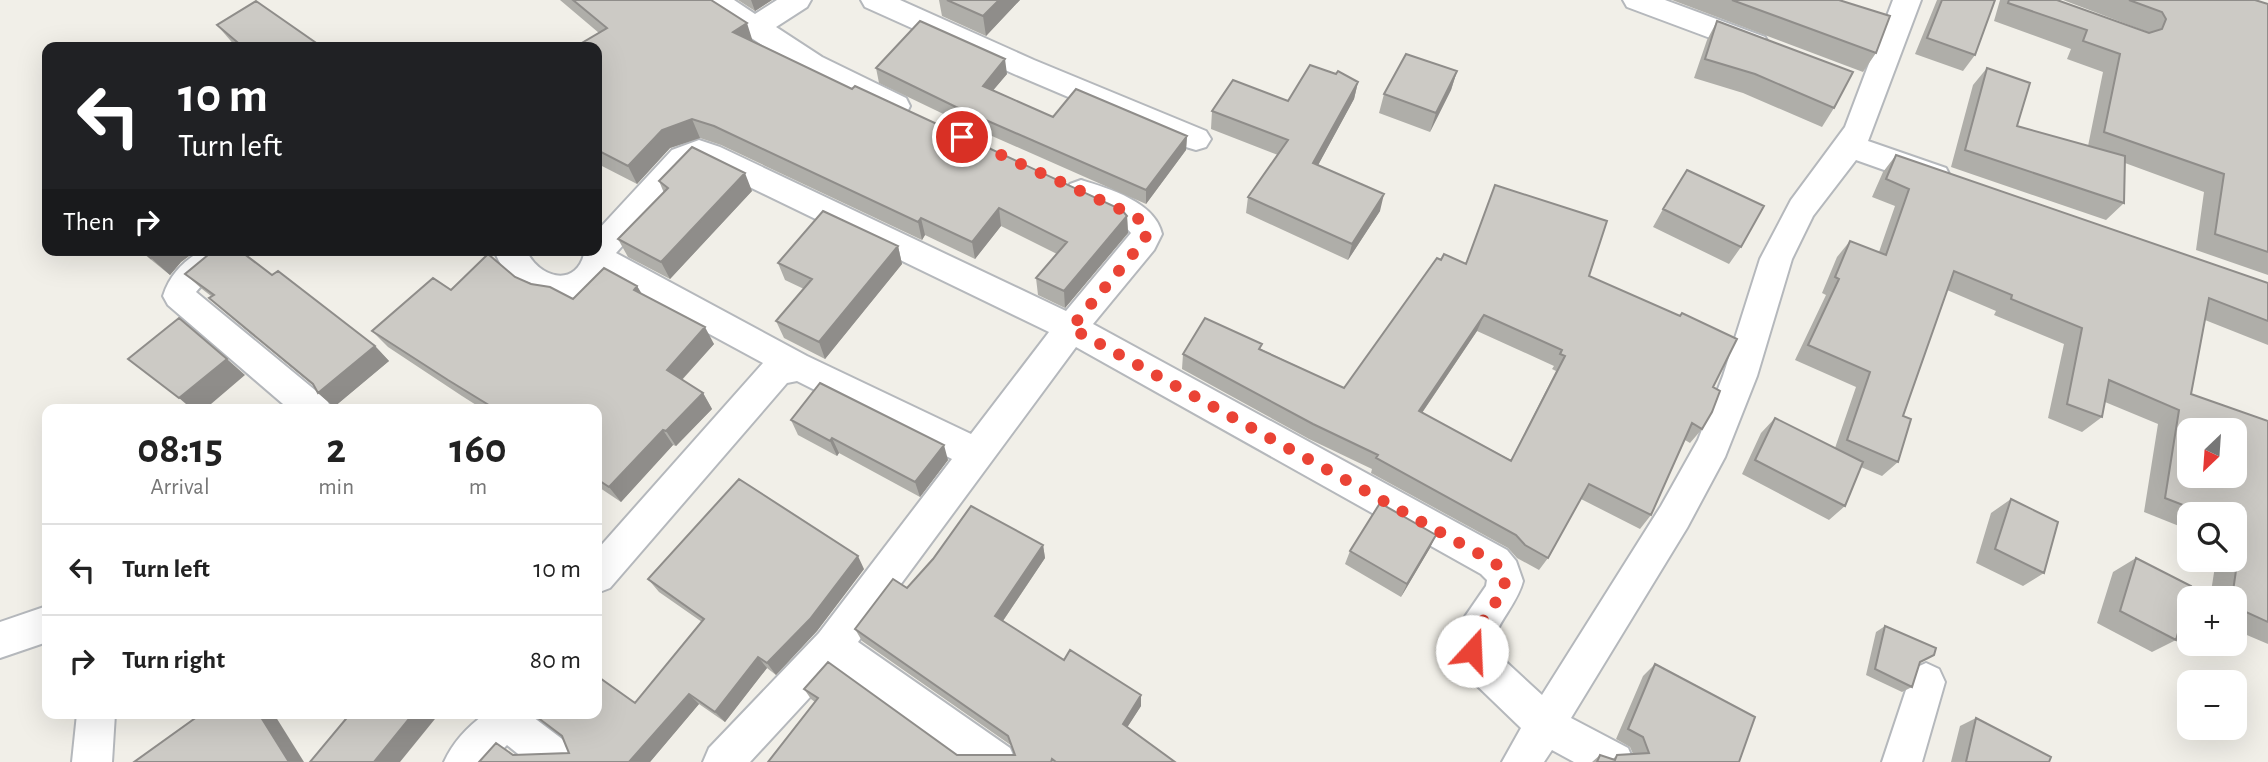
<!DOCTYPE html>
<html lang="en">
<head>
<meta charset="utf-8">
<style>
	:root { --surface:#fff; --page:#f6f6f6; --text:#222; --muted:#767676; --line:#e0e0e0 }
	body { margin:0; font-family:"Alegreya Sans",sans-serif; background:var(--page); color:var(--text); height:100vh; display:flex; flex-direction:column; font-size:26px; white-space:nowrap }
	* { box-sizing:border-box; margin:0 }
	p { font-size:23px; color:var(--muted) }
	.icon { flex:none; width:38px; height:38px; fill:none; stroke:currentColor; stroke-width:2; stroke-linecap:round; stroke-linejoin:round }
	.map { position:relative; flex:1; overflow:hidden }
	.drawer { position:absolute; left:42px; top:404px; width:560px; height:315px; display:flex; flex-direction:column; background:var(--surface); border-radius:14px; box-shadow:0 7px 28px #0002 }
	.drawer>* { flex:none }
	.hud { position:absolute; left:42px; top:42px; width:560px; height:214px; border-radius:14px; box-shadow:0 7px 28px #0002; background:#202124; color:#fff; overflow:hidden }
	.needle { width:46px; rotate:205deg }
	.tools { position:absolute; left:2177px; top:418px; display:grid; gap:14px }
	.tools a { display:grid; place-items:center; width:70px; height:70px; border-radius:14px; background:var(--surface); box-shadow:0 7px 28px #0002; font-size:35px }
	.pin { position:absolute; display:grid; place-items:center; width:60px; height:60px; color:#fff; margin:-30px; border:4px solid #fff; border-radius:50%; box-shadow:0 2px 7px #0007 }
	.me { position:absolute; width:77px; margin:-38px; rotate:20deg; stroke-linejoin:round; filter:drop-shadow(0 0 5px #0008) }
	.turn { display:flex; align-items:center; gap:24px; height:147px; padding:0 21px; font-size:32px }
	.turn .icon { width:91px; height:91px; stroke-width:2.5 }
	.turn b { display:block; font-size:49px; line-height:60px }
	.then { display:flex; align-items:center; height:66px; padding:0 21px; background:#0003; gap:14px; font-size:26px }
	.eta { display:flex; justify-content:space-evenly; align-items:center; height:119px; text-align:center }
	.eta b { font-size:42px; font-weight:700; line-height:49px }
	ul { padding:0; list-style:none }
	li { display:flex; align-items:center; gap:21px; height:91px; padding:0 21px; border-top:2px solid var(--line) }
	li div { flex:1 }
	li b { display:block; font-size:26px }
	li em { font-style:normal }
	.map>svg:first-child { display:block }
</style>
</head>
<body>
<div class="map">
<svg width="2268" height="762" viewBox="0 0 2268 762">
	<rect width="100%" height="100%" fill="#f1efe8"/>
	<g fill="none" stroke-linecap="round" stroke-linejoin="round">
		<g stroke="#b5b8bc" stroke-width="4">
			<path id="street" d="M 700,0 L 734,0 L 755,14 L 777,0 L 811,0 L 807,7 L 776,27 L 822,57 L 906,98 L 910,106 L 906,114 L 896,117 L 886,114 L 802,71 L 704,7 Z
				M 861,0 L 900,0 L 1034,60 L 1206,131 L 1211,139 L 1206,147 L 1196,150 L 1186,147 L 1014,74 L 865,7 Z
				M 1623,0 L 1665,0 L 1765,37 L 1769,44 L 1765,51 L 1755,54 L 1745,51 L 1627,7 Z
				M 1893,0 L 1921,0 L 1868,141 L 1946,168 L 1950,176 L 1946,184 L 1935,188 L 1856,160 L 1813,216 L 1792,259 L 1757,376 L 1725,457 L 1687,528 L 1571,718 L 1628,748 L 1634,762 L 1574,762 L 1552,750 L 1544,762 L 1502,762 L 1521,728 L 1466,675 L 1453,651 L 1464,618 L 1486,586 L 1487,580 L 1481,574 L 1076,347 L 858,642 L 1010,748 L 1016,762 L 963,762 L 835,670 L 750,762 L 703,762 L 709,748 L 819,633 L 952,459 L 797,381 L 787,383 L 610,588 L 597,593 L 597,550 L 763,363 L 608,279 C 571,321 512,299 494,250 L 526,250 C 539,279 578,289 585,250 L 597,250 L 597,231 L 672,150 L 699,140 L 720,147 L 1066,311 L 1131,233 L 1124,225 L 1070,200 L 1066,192 L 1070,184 L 1081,180 C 1110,189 1155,202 1162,234 L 1154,250 L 1093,324 L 1507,550 L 1516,561 L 1523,581 C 1517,605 1495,624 1491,648 L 1542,695 L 1661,506 L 1698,440 L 1723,376 L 1760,259 L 1791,200 L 1845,127 ZM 700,163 L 1049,332 L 971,434 L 807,356 L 616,253 L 694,166 Z
				M 202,250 L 242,250 C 233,268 209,275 196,292 L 327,400 L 332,410 L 290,410 L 168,305 L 163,296 C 170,274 183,262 202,250 Z
				M 47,606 L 47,642 L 0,658 L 0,622 Z
				M 1926,663 L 1939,669 L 1945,682 L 1922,762 L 1882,762 L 1913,669 Z
				M 77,714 L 115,714 L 112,762 L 72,762 Z
				M 485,714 L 529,714 L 574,748 L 580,762 L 528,762 L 507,745 L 490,762 L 444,762 C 453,742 467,727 485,714 Z"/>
		</g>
		<use href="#street" fill="#fff" fill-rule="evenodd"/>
	</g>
	<path fill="#afaea9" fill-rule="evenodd" d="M 560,0 L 711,0 L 753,41 L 852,89 L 1127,216 L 1128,233 L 1065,308 L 1038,295 L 1036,278 L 1057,254 L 1001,226 L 975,259 L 925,235 L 922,240 L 721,145 L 700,138 L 670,148 L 637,184 L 600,165 L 597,169 L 597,47 L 599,33 Z
		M 738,0 L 772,0 L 755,11 Z
		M 939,0 L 1020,0 L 986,36 L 942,16 Z
		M 1672,0 L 1839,0 L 1876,53 L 1863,72 Z
		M 1937,0 L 1995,0 L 1975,55 L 1963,71 L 1915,54 Z
		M 2000,0 L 2057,0 L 2146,32 L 2145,31 L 2063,0 L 2255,0 L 2268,4 L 2268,275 L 2196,250 L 2204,192 L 2125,163 L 2124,203 L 2106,220 L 1951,167 L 1973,85 L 1987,68 L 2017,126 L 2088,146 L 2103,72 L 2067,59 L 2071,49 L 1994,21 Z
		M 1717,21 L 1834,108 L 1822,127 L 1743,93 L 1694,78 L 1707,40 Z
		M 217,25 L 322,47 L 236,47 Z
		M 876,68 L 1007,74 L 993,90 L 1053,117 L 1187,136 L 1186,150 L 1146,204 L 958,121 L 879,83 Z
		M 1457,71 L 1451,90 L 1430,132 L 1379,113 L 1384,94 Z
		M 1358,82 L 1354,99 L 1318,165 L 1380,211 L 1348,260 L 1246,213 L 1248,197 L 1278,155 L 1211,129 L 1212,111 L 1288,101 Z
		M 1896,155 L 2268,283 L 2268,345 L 2205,320 L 2191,394 L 2268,421 L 2268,644 L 2235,630 L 2235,598 L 2210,598 L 2216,560 L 2235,560 L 2235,514 L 2189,514 L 2189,530 L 2144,512 L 2158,424 L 2105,402 L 2102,417 L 2082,432 L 2048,418 L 2064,344 L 1994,315 L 1996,311 L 1947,290 L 1903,416 L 1898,462 L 1882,476 L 1861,467 L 1845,506 L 1829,520 L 1742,474 L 1761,433 L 1775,418 L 1835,448 L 1856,387 L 1795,360 L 1826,295 L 1822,293 L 1837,257 L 1850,241 L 1879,252 L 1895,206 L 1872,197 L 1883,172 Z
		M 659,181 L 752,191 L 670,279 L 628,257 L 618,239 L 664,193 Z
		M 1663,209 L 1741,247 L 1729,264 L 1653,227 Z
		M 898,246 L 902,264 L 825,359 L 784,338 L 776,321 L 804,289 L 785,280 L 778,263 Z
		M 139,250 L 197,250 L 181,262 L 170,275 Z
		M 1466,264 L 1589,276 L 1713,387 L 1702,429 L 1690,443 L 1685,440 L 1651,515 L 1640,529 L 1581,499 L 1548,558 L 1539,570 L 1517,558 L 1508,548 L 1371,473 L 1372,469 L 1309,439 L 1182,369 L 1183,354 L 1261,349 L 1344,388 ZM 1477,331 L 1554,366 L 1552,369 L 1556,371 L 1511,460 L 1422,413 Z
		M 185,274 L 272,275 L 375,346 L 389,361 L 334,407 L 318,393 L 315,387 L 226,313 L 209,298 L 211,296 L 202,289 Z
		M 515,277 L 573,299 L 637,286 L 642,294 L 714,344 L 682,380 L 703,393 L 712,409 L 676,446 L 673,445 L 621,502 L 597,486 L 597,410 L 484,410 L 462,396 L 388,347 L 372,331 L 451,290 Z
		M 791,420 L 948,460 L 920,497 L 839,453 L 837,456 L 798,435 Z
		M 2011,499 L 2044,573 L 2023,586 L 1976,563 L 1991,513 Z
		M 1043,545 L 1045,558 L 1003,621 L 1064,660 L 1141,706 L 1127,727 L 1175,762 L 768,762 L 815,702 L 811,699 L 804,689 L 957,755 L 1014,755 L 1012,746 L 862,641 L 855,629 L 907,588 Z
		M 1430,548 L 1401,597 L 1345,564 L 1350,551 Z
		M 2136,558 L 2176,640 L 2152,652 L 2097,623 L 2113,572 Z
		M 864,569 L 817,631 L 776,675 L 767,668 L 725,722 L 699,704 L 650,762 L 479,762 L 515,755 L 569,753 L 635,703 L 702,622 L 659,592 L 648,579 Z
		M 1885,626 L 1920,663 L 1912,687 L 1902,692 L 1866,675 L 1876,632 Z
		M 1655,664 L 1739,762 L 1592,762 L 1600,755 L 1613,759 L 1617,755 L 1633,754 L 1630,747 L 1616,739 L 1643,676 Z
		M 1976,718 L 2049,762 L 1951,762 L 1960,726 Z"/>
	<path fill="#8f8d8a" d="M 751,0 L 772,0 L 755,11 Z
		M 999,0 L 1020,0 L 986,36 L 983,16 Z
		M 747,23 L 753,42 L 733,32 Z
		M 1005,59 L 1007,74 L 985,100 L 983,86 Z
		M 1457,71 L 1451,90 L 1430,132 L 1436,113 Z
		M 1358,82 L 1354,99 L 1310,180 L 1313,163 Z
		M 692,119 L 700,138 L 670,148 L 637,184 L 628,166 L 662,130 Z
		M 1187,136 L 1186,150 L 1146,204 L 1146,190 Z
		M 597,158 L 600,165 L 597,169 Z
		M 745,173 L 752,191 L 670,279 L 661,262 Z
		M 1384,194 L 1380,211 L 1348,260 L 1352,244 Z
		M 999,208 L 1001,226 L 975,259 L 972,242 Z
		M 1127,216 L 1128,233 L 1065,308 L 1064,291 Z
		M 921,218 L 925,235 L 922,240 L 918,222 Z
		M 898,246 L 902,264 L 825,359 L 819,342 Z
		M 158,250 L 197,250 L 181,262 L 170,275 L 151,258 Z
		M 637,286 L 647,303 L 634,290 Z
		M 1484,315 L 1477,331 L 1413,426 L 1419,411 Z
		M 705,327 L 714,344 L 676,386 L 667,370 Z
		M 375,346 L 389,361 L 334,407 L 318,393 Z
		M 227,359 L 245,375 L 204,410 L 193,410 L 179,398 Z
		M 703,393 L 712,409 L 676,446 L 666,431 Z
		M 663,430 L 673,445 L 621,502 L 609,487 Z
		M 832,438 L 839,453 L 837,456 L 830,441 Z
		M 944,445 L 948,460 L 920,497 L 915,482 Z
		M 1436,535 L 1430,548 L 1401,597 L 1407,584 Z
		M 1043,545 L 1045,558 L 998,628 L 995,616 Z
		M 858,556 L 864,569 L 817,631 L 776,675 L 767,663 Z
		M 758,657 L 767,668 L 725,722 L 715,712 Z
		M 689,694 L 699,704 L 650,762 L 629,762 Z
		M 1141,695 L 1141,706 L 1123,734 L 1123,724 Z
		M 259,714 L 274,714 L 304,762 L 289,762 Z
		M 413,714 L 439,714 L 400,762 L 374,762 Z"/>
	<path fill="#cccac5" stroke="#8f8d8a" stroke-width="2" fill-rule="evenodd" d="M 573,0 L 711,0 L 747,23 L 733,32 L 852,89 L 855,86 L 1122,210 L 1127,216 L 1064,291 L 1036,278 L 1067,242 L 999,208 L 972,242 L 921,218 L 918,222 L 714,126 L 692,119 L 662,130 L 628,166 L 597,150 L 597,47 L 575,47 L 607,28 Z
		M 947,0 L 999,0 L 983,16 Z
		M 1732,0 L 1839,0 L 1890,16 L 1876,53 Z
		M 1942,0 L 1995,0 L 1975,55 L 1927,38 Z
		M 2009,0 L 2057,0 L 2149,33 L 2162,29 L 2166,19 L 2162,12 L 2129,0 L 2255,0 L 2268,4 L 2268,252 L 2215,234 L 2224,174 L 2104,132 L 2120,54 L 2083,41 L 2087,30 L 2008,3 Z
		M 256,1 L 322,47 L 243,47 L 217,25 Z
		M 920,21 L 1005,59 L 983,86 L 1053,117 L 1076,89 L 1187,136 L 1146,190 L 956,107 L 876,68 Z
		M 1717,21 L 1853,72 L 1834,108 L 1755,74 L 1705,59 Z
		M 1406,54 L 1457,71 L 1436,113 L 1384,94 Z
		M 1310,65 L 1336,74 L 1338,71 L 1358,82 L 1313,163 L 1384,194 L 1352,244 L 1248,197 L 1288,140 L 1212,111 L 1233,80 L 1288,101 Z
		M 1987,68 L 2030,83 L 2017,126 L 2125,156 L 2124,203 L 1965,150 Z
		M 692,147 L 745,173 L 661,262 L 618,239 L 668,188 L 659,181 Z
		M 1896,155 L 2268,283 L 2268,321 L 2209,298 L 2191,394 L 2268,421 L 2268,622 L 2235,607 L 2235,598 L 2232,598 L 2242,529 L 2235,526 L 2235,514 L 2206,514 L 2165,498 L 2179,410 L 2109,380 L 2102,417 L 2067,404 L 2082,328 L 2011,299 L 2012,295 L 1954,271 L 1903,416 L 1911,419 L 1898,462 L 1847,440 L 1870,372 L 1808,345 L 1839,279 L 1835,277 L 1850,241 L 1886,255 L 1909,189 L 1886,179 ZM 2189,430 L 2235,430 L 2235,476 L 2189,476 Z
		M 1687,170 L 1764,206 L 1741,247 L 1663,209 Z
		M 1495,185 L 1607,221 L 1589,276 L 1680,316 L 1682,313 L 1737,339 L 1713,387 L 1720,391 L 1712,412 L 1702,429 L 1692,423 L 1651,515 L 1589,484 L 1548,558 L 1525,545 L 1516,535 L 1376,458 L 1378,455 L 1313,424 L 1183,354 L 1205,318 L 1262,344 L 1259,349 L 1344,388 L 1437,258 L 1441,260 L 1444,254 L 1466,264 ZM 1484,315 L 1562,350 L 1560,354 L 1565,356 L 1511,461 L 1419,411 Z
		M 823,211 L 898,246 L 819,342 L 776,321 L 812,279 L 778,263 Z
		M 142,250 L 158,250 L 151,258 Z
		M 214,250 L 239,250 L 272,275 L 278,271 L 375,346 L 318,393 L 313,384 L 209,298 L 214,295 L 185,274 Z
		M 488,254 L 515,277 L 531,284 L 550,287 L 573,299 L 604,268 L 637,286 L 634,290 L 705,327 L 667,370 L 703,393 L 666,431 L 663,430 L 609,487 L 597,479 L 597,410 L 497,410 L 448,380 L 372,331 L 433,278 L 451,290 Z
		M 179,318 L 227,359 L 179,398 L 128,359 Z
		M 820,383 L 944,445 L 915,482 L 832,438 L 830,441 L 791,420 Z
		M 1775,418 L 1863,462 L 1845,506 L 1755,460 Z
		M 739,479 L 858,556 L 810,619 L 767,663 L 758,657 L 715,712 L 689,694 L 629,762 L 479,762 L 496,743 L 513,755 L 569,753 L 562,736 L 533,714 L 597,714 L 597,676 L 635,703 L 704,619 L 648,579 Z
		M 2011,499 L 2058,522 L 2044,573 L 1995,549 Z
		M 1380,503 L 1436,535 L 1407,584 L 1350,551 Z
		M 971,506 L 1043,545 L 995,616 L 1064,660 L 1070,650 L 1141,695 L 1123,724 L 1175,762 L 1056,762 L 1052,759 L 1051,762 L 768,762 L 818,698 L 804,689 L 828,662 L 957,755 L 1015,755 L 1008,736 L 855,629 L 893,579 L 907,588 L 933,559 Z
		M 2136,558 L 2191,586 L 2176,640 L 2120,611 Z
		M 1885,626 L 1936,648 L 1934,655 L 1920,662 L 1912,687 L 1875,669 Z
		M 1655,664 L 1755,717 L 1739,762 L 1597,762 L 1600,755 L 1615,760 L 1617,755 L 1649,753 L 1643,737 L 1628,729 Z
		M 201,714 L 259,714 L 289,762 L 134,762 Z
		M 350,714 L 413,714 L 374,762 L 310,762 Z
		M 1976,718 L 2051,757 L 2049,762 L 1966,762 Z"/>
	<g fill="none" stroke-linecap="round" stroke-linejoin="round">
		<path stroke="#ea4335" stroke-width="12" stroke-dasharray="0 21.6" d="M 962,137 L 1135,216 L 1145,225 L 1147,234 L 1143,242 L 1071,328 L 1494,562 C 1500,568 1506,573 1505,581 C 1502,603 1474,621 1472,651"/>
	</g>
</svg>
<div class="tools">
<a><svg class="needle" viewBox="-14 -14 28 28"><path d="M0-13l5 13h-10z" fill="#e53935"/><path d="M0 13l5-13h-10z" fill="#767676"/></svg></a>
<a><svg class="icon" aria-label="search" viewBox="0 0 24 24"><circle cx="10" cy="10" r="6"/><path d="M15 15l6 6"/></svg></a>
<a>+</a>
<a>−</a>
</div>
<div class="pin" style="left:962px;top:137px;background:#d93025"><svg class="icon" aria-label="arrive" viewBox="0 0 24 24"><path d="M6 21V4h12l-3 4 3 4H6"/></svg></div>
<svg class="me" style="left:1472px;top:651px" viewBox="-20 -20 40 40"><circle r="19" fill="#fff"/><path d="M0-13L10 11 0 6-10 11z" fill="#ea4335"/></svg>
<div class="hud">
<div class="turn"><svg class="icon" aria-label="left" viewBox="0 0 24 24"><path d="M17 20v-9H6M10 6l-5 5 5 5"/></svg><div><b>10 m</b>Turn left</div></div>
<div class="then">Then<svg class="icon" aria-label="right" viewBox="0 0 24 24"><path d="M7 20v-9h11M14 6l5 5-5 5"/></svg></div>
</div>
<section class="drawer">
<div class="eta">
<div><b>08:15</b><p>Arrival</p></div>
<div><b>2</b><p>min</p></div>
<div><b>160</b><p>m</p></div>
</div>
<ul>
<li><svg class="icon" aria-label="left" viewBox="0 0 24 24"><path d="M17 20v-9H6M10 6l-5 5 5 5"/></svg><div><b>Turn left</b></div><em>10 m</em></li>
<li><svg class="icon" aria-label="right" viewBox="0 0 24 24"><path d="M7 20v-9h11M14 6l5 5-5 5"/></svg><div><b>Turn right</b></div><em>80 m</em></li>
</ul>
</section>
</div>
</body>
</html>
